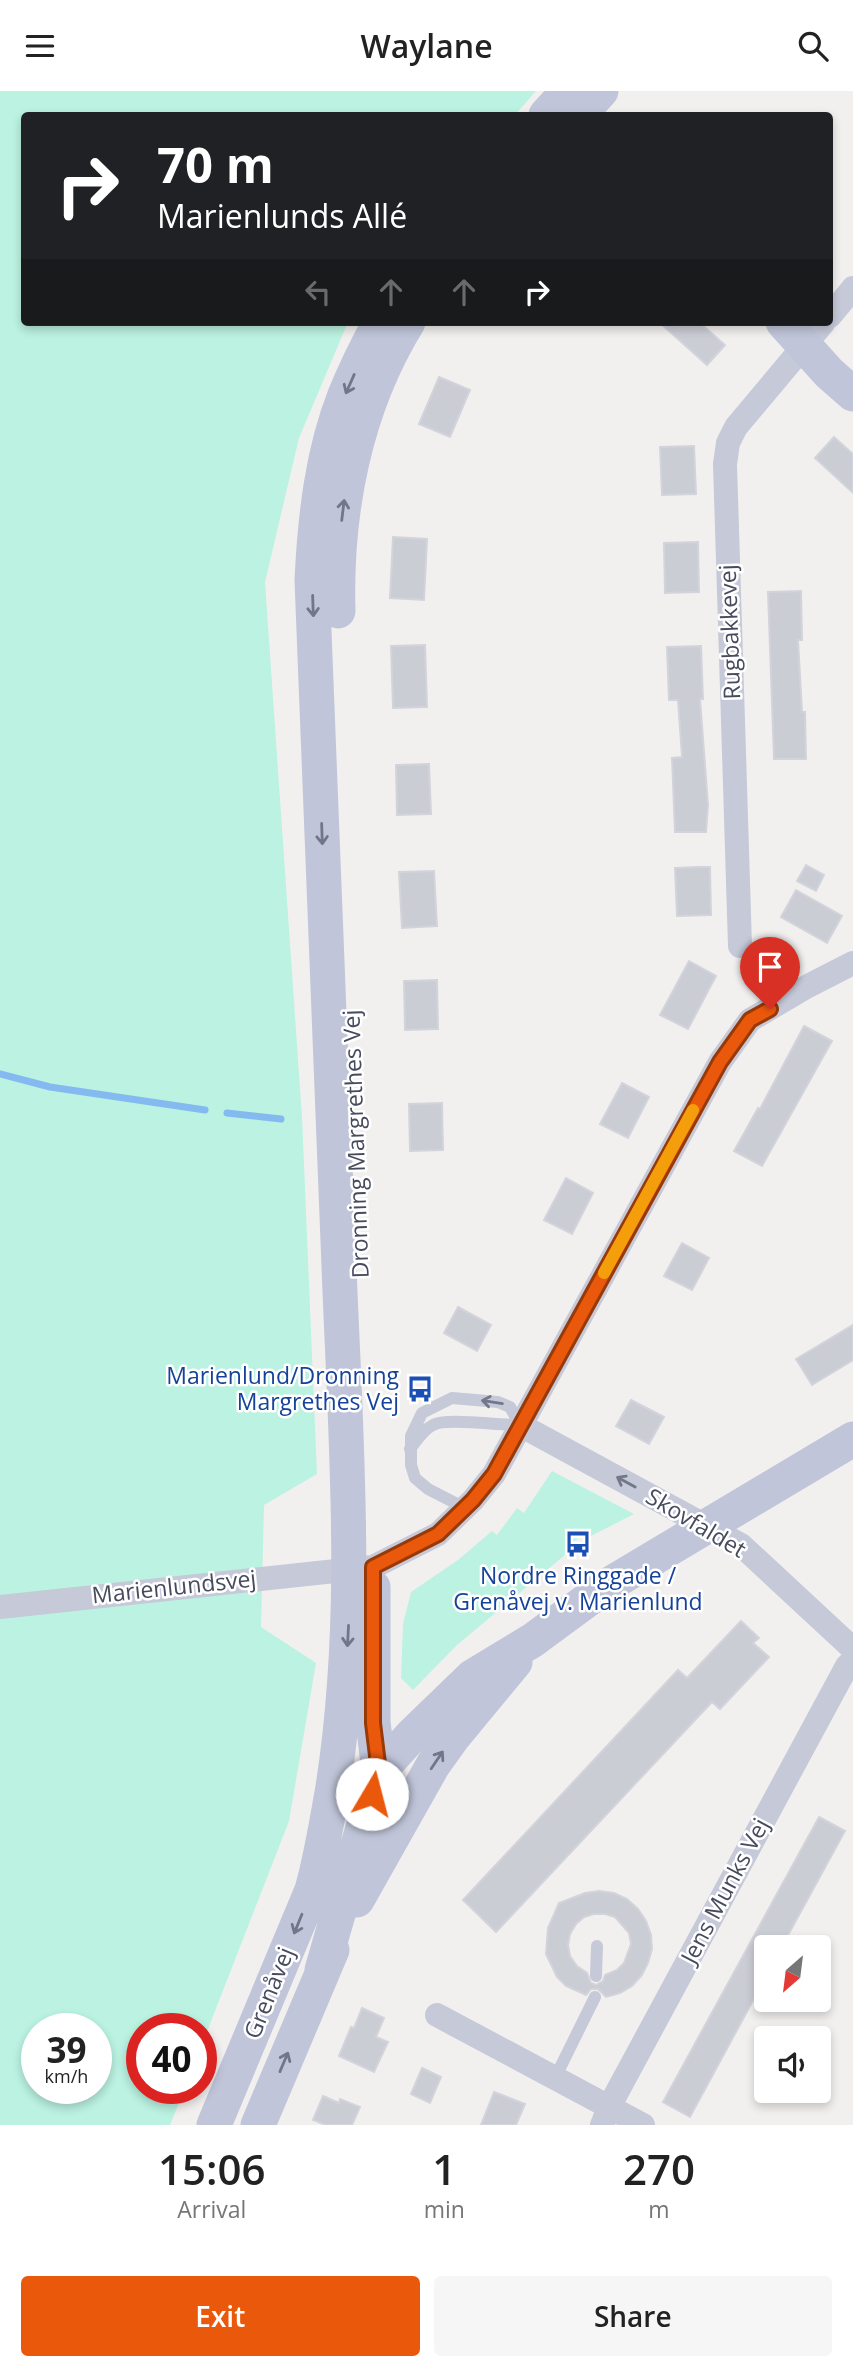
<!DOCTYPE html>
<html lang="en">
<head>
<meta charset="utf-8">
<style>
	:root { --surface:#fff; --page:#f6f6f6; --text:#222; --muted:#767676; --accent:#ea580c }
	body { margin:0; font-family:"Open Sans",sans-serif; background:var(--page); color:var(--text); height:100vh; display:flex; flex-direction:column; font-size:26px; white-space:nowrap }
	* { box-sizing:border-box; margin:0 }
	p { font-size:23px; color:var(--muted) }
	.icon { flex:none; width:38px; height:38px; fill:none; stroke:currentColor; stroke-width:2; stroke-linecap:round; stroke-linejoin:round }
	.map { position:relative; height:2034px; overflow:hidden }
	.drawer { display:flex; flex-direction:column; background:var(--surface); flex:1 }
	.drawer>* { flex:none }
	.guide { position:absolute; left:21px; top:21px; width:812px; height:214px; border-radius:7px; box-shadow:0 4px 10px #0003; background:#202124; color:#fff; overflow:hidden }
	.needle { width:46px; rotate:208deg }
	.controls { position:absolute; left:754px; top:1844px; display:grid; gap:14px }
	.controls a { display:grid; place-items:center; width:77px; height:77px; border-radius:7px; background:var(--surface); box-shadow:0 4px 10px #0003; font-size:35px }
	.speed { position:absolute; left:21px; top:1922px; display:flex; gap:14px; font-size:35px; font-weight:700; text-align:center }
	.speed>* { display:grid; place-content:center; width:91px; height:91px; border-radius:50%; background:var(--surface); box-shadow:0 4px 10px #0003; line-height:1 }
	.speed small { font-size:18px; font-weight:400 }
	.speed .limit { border:10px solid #d22; background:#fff; color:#111 }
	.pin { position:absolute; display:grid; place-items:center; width:60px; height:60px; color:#fff; margin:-72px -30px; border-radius:50% 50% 50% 0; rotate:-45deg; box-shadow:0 0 7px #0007 }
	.pin .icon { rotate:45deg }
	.me { position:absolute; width:77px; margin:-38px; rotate:8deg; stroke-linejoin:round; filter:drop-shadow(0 0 5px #0008) }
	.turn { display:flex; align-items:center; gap:24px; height:147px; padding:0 21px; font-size:32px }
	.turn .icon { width:91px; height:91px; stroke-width:2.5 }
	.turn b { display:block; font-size:49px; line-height:60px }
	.lanes { display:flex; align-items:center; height:66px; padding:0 21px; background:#0003; justify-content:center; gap:35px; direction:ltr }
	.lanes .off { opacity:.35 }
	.eta { display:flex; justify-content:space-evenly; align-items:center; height:119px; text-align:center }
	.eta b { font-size:42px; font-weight:600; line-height:49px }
	.action { display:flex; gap:14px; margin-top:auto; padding:14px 21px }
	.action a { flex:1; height:80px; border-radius:7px; background:var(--accent); color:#fff; font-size:28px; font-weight:600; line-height:80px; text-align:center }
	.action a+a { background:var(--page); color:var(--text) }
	header { display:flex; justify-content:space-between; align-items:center; height:91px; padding:0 21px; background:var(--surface); font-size:32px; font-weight:600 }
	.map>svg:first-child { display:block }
</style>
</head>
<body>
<header><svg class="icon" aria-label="menu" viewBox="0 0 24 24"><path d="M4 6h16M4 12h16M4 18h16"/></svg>Waylane<svg class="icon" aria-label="search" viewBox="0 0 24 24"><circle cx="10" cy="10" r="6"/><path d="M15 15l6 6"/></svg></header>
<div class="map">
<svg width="853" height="2034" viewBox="0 0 853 2034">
	<rect width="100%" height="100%" fill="#f2f0ef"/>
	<path fill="#bbf2e1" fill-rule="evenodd" d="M 0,0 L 536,0 L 515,24 L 24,24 L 24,231 L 348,231 L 299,347 L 265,491 L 302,1026 L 317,1383 L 264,1414 L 261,1536 L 316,1572 L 289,1730 L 201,1956 L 201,1937 L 142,1937 L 142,1997 L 185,1997 L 170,2034 L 0,2034 ZM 37,1937 L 96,1937 L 96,1997 L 37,1997 Z
		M 552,1380 L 634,1423 L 591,1445 L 587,1442 L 568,1454 L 571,1459 L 457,1554 L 413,1599 L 401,1587 L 403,1533 L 411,1501 L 458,1469 L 492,1440 L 497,1444 L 517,1417 L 524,1422 Z"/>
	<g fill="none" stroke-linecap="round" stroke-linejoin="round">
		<path stroke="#85baf1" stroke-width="7" d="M 0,983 L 50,996 L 205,1019
			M 227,1022 L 281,1028"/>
	</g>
	<path fill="#cbcdd5" stroke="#d3d3db" stroke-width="2" fill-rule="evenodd" d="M 659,231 L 699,231 L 725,254 L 707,274 Z
		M 439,286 L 470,299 L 450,346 L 419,333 Z
		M 834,346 L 853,363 L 853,402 L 815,367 Z
		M 694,355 L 696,403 L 662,404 L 660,356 Z
		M 393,446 L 427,448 L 424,509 L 390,507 Z
		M 698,451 L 699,501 L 665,502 L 664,452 Z
		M 801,500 L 802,549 L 798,549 L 802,621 L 805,621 L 806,668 L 774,668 L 768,501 Z
		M 425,554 L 427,616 L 393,617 L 391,555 Z
		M 701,555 L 703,608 L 700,608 L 708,714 L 706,741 L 675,741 L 672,667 L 682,666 L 678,609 L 669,609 L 667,556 Z
		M 429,673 L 431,723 L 397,724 L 396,674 Z
		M 806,774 L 824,784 L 816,800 L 797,790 Z
		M 698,776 L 710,776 L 711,824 L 677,825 L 675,777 Z
		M 434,780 L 437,835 L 402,837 L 399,781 Z
		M 796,799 L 842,825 L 827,852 L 781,826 Z
		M 689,870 L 716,885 L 688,938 L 660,924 Z
		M 437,889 L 438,938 L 405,939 L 404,890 Z
		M 804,935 L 832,950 L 762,1075 L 734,1060 L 758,1017 L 760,1018 Z
		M 622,992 L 649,1006 L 628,1047 L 600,1033 Z
		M 442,1012 L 443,1059 L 410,1060 L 409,1013 Z
		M 566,1087 L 593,1102 L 572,1143 L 544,1129 Z
		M 682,1152 L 709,1167 L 692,1199 L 664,1185 Z
		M 458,1216 L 491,1234 L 477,1260 L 444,1242 Z
		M 853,1234 L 853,1269 L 812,1294 L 796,1268 Z
		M 631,1309 L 664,1326 L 649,1353 L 616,1335 Z
		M 741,1530 L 759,1547 L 753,1552 L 769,1566 L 720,1618 L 712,1611 L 496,1841 L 463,1809 L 678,1579 L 687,1587 Z
		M 819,1726 L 845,1740 L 781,1857 L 766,1857 L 766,1909 L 756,1904 L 690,2026 L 663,2011 Z
		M 599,1800 L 614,1802 L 627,1808 L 638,1818 L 646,1830 L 651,1844 L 652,1858 L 648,1872 L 642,1884 L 632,1895 L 620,1902 L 606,1906 L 598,1898 L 591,1898 L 586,1904 L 566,1895 L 557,1886 L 546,1863 L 548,1837 L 559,1812 L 585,1802 ZM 594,1823 L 605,1823 L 615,1826 L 629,1842 L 631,1853 L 624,1872 L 617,1879 L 605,1884 L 603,1890 L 596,1894 L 591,1892 L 587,1882 L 577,1875 L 570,1865 L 568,1854 L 570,1843 L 576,1833 L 584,1826 Z
		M 362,1917 L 384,1927 L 376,1946 L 388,1951 L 374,1981 L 339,1965 L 351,1936 L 354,1937 Z
		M 422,1977 L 441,1986 L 430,2012 L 411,2003 Z
		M 494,2001 L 525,2013 L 516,2034 L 481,2034 Z
		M 323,2005 L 339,2012 L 340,2008 L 360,2016 L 352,2034 L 326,2034 L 313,2029 Z"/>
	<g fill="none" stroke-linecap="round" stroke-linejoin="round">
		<path stroke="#c5c9d8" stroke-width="12" d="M 410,1358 C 417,1349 423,1339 433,1334 C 447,1326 500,1335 520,1334 L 510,1316 L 498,1311 L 452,1307 L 422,1322 L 411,1345 L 411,1374 L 415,1387 L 428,1398 L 465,1417
			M 596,1885 L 597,1855
			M 555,1987 L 595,1906"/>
		<path stroke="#c5c9d8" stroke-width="24" d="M 830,225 L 853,197
			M 740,855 L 725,373 L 728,352 L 736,336 L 824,231
			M 520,1334 L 741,1454 L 853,1558
			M 0,1516 L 373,1476 L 438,1443 L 473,1409 L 494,1383 L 720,971 L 750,929 L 808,895 L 853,872
			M 437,1924 L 643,2034
			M 602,2034 L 609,2016 L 847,1575 L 853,1569"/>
		<path stroke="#c0c5d9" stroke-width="35" d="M 546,24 L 568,0
			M 579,24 L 601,0
			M 783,231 L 829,282 L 853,303
			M 338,520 C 335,420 355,317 408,231
			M 369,1692 L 413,1643 L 472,1586 L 533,1549 L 605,1496 L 853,1348
			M 357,1809 L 433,1674 L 453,1646 L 515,1571
			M 322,1879 L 379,1681 L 373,1631 L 373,1496
			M 214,2034 L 312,1799 C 321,1767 326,1735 332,1702 C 359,1536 347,1368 340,1201 C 331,964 320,727 312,489 C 315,427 322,362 345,304 C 355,279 367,255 380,231
			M 258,2034 L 332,1859"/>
	</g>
	<defs><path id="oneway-shaft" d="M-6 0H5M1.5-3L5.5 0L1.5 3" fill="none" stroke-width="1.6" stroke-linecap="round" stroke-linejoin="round" transform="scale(1.75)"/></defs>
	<g stroke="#717689">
		<use href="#oneway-shaft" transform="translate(350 293) rotate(114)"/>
		<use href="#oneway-shaft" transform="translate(343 419) rotate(-83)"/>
		<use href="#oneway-shaft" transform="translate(313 515) rotate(88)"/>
		<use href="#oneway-shaft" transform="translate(322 743) rotate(88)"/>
		<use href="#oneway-shaft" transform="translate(348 1545) rotate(93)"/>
		<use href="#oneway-shaft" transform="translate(437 1669) rotate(-56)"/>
		<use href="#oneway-shaft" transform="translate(298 1833) rotate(112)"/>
		<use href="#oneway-shaft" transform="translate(284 1971) rotate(-67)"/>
	</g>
	<g stroke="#727789">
		<use href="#oneway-shaft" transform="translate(492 1311) rotate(-171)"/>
		<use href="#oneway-shaft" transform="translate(626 1391) rotate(-151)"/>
	</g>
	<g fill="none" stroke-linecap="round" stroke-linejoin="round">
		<g stroke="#983908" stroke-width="18">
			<path id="route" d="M 372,1703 L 379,1681 L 373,1632 L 373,1476 L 438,1443 L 473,1409 L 494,1383 L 720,971 L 750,929 L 770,918"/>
		</g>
		<use href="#route" stroke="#ea580c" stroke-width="12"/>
		<path stroke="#f59e0b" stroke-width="12" d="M 604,1182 L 693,1019"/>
	</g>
	<defs>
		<g id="bus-bare" transform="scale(2.1)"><path d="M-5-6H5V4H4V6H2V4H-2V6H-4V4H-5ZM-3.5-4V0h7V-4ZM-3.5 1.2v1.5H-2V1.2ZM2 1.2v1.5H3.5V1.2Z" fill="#1a4fb4" stroke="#fff" stroke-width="2.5" paint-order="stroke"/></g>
	</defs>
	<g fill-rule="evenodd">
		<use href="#bus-bare" x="420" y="1298"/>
		<use href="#bus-bare" x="578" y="1453"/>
	</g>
	<g text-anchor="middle" stroke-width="5" stroke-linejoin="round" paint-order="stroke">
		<g font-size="23" fill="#464b5e" stroke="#fff">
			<text transform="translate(730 541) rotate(-92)" y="8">Rugbakkevej</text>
			<text transform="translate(356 1053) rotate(-92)" y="8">Dronning Margrethes Vej</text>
			<text transform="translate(696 1432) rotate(31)" y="8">Skovfaldet</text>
			<text transform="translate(174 1496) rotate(-6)" y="8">Marienlundsvej</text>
			<text transform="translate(725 1800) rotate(-62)" y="8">Jens Munks Vej</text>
			<text transform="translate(269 1902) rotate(-68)" y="8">Grenåvej</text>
		</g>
		<g font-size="23" fill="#164399" stroke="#fff" text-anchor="end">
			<text x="399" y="1293">Marienlund/Dronning<tspan x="399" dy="26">Margrethes Vej</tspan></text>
			<text x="578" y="1493" text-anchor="middle">Nordre Ringgade /<tspan x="578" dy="26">Grenåvej v. Marienlund</tspan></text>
		</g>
	</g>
</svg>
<div class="controls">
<a><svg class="needle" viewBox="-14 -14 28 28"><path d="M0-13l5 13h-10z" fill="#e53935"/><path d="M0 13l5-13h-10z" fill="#767676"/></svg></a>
<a><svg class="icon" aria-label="sound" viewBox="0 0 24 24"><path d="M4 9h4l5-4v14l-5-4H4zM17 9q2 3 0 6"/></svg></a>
</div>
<div class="speed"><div>39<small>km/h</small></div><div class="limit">40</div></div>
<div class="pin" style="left:770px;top:918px;background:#d93025"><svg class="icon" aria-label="arrive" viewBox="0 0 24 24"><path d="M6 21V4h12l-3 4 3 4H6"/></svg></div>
<svg class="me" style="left:372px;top:1703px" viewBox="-20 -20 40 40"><circle r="19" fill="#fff"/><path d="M0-13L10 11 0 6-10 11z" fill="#ea580c"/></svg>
<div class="guide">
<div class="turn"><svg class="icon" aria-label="right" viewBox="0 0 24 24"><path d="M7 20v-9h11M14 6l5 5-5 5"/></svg><div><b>70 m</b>Marienlunds Allé</div></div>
<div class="lanes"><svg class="icon off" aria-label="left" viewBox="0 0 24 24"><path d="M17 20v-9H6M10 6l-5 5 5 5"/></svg><svg class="icon off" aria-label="ahead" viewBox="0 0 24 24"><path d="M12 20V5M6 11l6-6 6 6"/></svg><svg class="icon off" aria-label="ahead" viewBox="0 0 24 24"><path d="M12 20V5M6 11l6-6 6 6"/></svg><svg class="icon" aria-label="right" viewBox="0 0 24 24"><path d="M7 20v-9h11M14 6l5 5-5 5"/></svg></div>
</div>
</div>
<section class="drawer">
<div class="eta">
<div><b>15:06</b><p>Arrival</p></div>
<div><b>1</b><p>min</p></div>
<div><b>270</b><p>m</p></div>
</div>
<div class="action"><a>Exit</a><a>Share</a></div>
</section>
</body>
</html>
